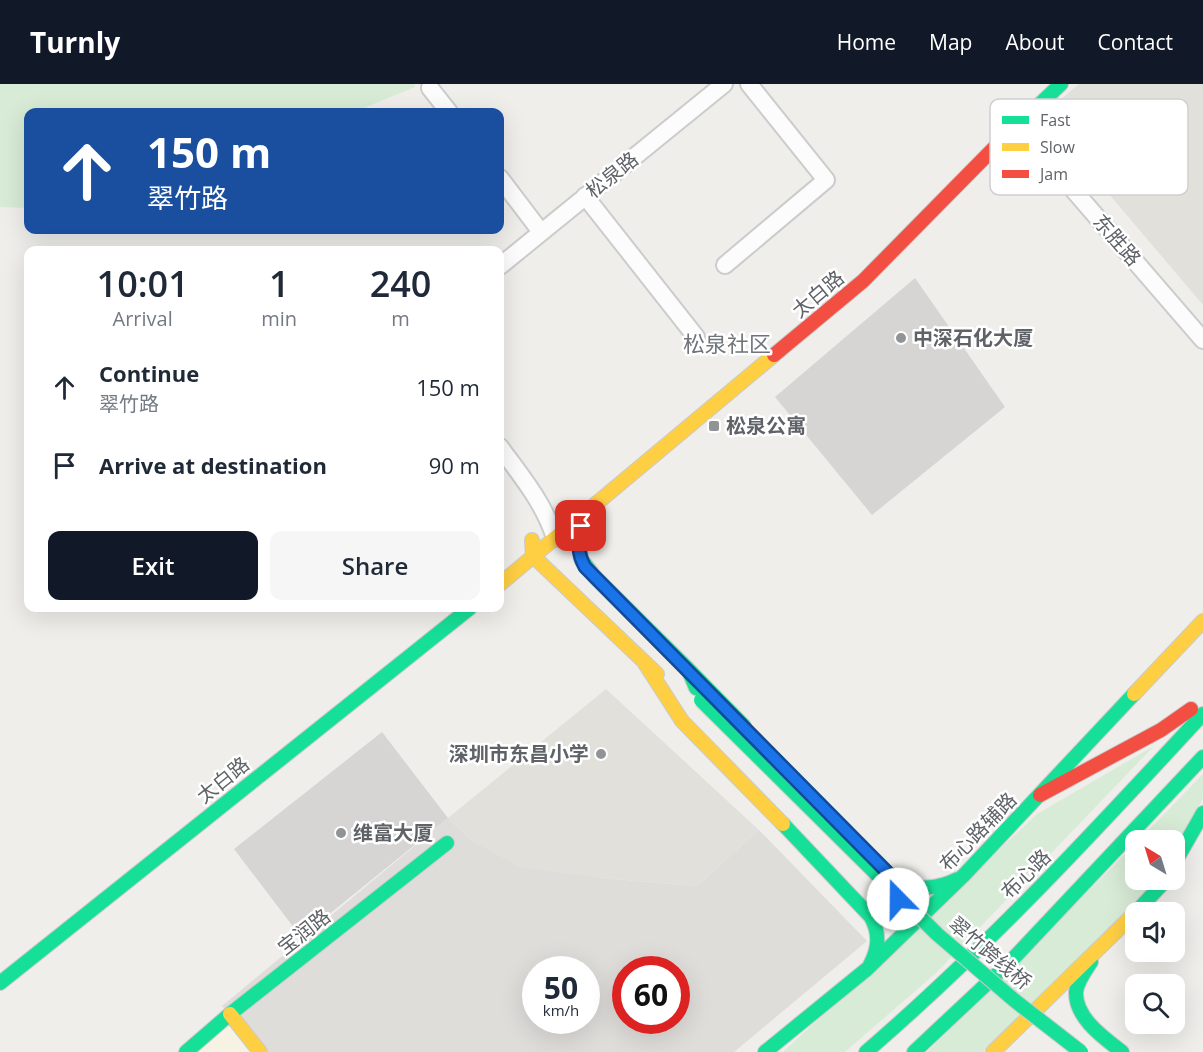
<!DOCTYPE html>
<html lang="en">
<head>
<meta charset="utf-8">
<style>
	:root { --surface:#fff; --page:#f6f6f7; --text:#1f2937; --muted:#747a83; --accent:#111827 }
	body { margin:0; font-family:"Open Sans","Noto Sans SC",sans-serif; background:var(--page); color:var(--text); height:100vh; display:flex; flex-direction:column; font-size:22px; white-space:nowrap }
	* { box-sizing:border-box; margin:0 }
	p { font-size:20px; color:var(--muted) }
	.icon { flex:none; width:33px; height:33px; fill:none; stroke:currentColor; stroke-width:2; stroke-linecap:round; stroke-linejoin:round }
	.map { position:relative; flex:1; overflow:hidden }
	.drawer { position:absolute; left:24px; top:162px; width:480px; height:366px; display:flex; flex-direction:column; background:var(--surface); border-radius:12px; box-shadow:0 6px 24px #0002 }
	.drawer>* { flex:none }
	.guide { position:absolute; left:24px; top:24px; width:480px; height:126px; border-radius:12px; box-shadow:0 6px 24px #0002; background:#1a4fa0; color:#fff; overflow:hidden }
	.needle { width:39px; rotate:322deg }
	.fabs { position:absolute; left:1125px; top:746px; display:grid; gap:12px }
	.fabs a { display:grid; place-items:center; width:60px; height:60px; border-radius:12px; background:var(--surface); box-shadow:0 6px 24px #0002; font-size:30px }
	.speed { position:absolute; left:522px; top:872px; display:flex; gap:12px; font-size:30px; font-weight:700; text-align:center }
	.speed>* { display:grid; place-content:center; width:78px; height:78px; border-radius:50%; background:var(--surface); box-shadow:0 6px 24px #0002; line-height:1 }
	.speed small { font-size:15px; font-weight:400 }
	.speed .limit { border:9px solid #d22; background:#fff; color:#111 }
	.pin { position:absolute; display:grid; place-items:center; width:51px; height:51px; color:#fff; margin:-26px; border-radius:12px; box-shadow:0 3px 9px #0006 }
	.me { position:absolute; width:66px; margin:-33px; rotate:338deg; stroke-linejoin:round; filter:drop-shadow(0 0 4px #0008) }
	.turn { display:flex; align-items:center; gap:21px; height:126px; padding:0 24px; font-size:27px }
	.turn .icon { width:78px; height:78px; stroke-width:2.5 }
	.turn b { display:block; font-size:42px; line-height:51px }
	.eta { display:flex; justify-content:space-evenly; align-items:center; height:102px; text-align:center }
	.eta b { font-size:36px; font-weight:600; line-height:42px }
	.button { display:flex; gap:12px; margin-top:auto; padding:12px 24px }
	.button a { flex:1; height:69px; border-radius:12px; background:var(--accent); color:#fff; font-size:24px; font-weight:600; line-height:69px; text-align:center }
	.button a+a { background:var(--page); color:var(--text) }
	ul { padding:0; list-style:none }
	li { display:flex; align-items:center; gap:18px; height:78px; padding:0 24px }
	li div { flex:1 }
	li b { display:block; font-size:22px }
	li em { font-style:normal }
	header { display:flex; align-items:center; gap:36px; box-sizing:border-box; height:84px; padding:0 30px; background:var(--accent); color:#fff }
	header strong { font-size:28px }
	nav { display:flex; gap:33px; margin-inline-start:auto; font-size:21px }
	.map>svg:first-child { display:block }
</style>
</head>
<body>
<header>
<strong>Turnly</strong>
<nav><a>Home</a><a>Map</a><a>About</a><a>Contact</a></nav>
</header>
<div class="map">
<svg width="1203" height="968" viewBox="0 0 1203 968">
	<rect width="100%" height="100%" fill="#efeeea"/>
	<path fill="#f7f3e4" d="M 230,930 L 260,968 L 186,968 Z"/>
	<path fill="#dfddda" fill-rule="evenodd" d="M 448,734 L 472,757 L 601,794 L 697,802 L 759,746 L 867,857 L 734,968 L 262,968 L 222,922 ZM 536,885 L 586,885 L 586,936 L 536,936 ZM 626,885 L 676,885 L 676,936 L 626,936 Z"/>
	<path fill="#e2e0da" d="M 1079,0 L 1203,0 L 1203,221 L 1053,44 L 1059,17 Z
		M 606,605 L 759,746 L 697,802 L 601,794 L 519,783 L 472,757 L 448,734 Z"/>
	<path fill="#d8ebd6" d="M 0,0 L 414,0 L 415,3 L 354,28 L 28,28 L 28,124 L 0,123 Z
		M 1154,662 L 937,888 L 845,968 L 783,968 L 1037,730 Z
		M 1203,690 L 1203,714 L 1175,767 L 1174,756 L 1139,756 Z
		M 1135,760 L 1136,795 L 1160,795 L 983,968 L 927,968 Z"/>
	<path fill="#d6d5d3" d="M 915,194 L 1005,323 L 872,431 L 775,313 Z
		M 382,648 L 448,734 L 301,853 L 234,765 Z"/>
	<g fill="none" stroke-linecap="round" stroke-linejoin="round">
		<g stroke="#cbcccc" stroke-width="20">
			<path id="street" d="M 430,4 L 449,28
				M 1007,29 L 1203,256
				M 500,94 L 541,148
				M 585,112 L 696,253
				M 725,181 L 826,96 L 749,0
				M 500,182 L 724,0
				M 500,363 C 521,392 544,419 555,454"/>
		</g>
		<g stroke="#cacacb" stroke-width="16">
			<path id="fast" d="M 999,59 L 1061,0
				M 591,426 L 581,442 L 579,454 L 581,475 L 595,493 L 688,585 L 696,604
				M 688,585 L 744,642
				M 783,740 L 871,833 C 880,850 879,864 870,881
				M 875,777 C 882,783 888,792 897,797 C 915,808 940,804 958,795
				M 1174,780 L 1203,729
				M 1136,828 L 1167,795
				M 1091,878 C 1085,887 1077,898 1076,908 C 1075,934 1104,954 1122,968
				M 0,899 L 470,524
				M 186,968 L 230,930 L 447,759
				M 765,968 L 867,885 L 964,791 L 1134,610
				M 866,968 C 987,864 1095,747 1203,630
				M 914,968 L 1011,877 L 1203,673"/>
		</g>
		<g stroke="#cacacb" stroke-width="16">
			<path id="slow" d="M 532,456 L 533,472 L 657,590
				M 500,500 L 774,271
				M 644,578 L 682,637 L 783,740
				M 1134,610 L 1203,537
				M 230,930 L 260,968
				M 993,968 L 1136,828"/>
		</g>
		<g stroke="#cacacb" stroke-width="16">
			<path id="jam" d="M 774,271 L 863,197 L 999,59
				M 1040,711 L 1161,646 L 1191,625"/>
		</g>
		<use href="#street" stroke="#fdfcfc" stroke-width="16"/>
		<use href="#fast" stroke="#16e098" stroke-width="14"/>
		<use href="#slow" stroke="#ffcf43" stroke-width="14"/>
		<use href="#jam" stroke="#f24e42" stroke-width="14"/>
		<g stroke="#cacacb" stroke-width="16" stroke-linecap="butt">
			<path id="fast-bridge" d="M 701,616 L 937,850 L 1014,916 L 1081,968"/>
		</g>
		<use href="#fast-bridge" stroke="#16e098" stroke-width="14"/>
	</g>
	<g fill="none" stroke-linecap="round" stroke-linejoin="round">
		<g stroke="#114b97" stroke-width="15">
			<path id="route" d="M 581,442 C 578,457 577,469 585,483 L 890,791 C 896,798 901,805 898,815"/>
		</g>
		<use href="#route" stroke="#1a73e8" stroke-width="10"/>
	</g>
	<g fill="#919496" stroke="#fff" stroke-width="2">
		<circle cx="901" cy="254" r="6"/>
		<rect x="708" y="336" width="12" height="12" rx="3"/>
		<circle cx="601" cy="670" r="6"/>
		<circle cx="341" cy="749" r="6"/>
	</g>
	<g text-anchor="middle" stroke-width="5" stroke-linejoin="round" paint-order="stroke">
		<g font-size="20" fill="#5f6368" stroke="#fff">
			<text transform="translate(612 91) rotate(-39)" y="7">松泉路</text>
			<text transform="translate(1117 156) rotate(49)" y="7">东胜路</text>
			<text transform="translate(818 210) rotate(-40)" y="7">太白路</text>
			<text transform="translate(223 696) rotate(-39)" y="7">太白路</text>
			<text transform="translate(978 748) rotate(-46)" y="7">布心路辅路</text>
			<text transform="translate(1026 790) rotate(-45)" y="7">布心路</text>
			<text transform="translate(304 848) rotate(-38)" y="7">宝润路</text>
			<text transform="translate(990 869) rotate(40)" y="7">翠竹跨线桥</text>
		</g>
		<g font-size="20" font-weight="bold" fill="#5f6368" stroke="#fff" text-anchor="start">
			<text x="913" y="261">中深石化大厦</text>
			<text x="726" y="349">松泉公寓</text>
			<text x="589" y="677" text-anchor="end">深圳市东昌小学</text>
			<text x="353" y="756">维富大厦</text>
		</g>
		<g font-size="22" fill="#70757a" stroke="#fff">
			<text x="727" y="268">松泉社区</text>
		</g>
	</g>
	<rect x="990" y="15" width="198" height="96" rx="9" fill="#fff" stroke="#cfd0d2" stroke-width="1.5"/>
	<rect x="1002" y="32" width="27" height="8" fill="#16e098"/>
	<rect x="1002" y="59" width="27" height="8" fill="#ffcf43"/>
	<rect x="1002" y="86" width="27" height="8" fill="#f24e42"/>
	<g font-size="16" fill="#5f6368">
		<text x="1040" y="42">Fast</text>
		<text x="1040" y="69">Slow</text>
		<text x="1040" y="96">Jam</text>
	</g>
</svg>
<div class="fabs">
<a><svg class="needle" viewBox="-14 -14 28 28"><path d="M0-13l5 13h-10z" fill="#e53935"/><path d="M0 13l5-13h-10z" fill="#747a83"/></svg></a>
<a><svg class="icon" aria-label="sound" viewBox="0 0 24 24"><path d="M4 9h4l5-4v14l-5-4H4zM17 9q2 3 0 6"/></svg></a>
<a><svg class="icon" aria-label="search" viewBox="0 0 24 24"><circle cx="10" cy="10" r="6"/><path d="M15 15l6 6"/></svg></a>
</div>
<div class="speed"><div>50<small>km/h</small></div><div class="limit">60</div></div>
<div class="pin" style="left:581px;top:442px;background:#d93025"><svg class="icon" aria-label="arrive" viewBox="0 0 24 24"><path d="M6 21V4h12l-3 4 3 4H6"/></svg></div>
<svg class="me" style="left:898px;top:815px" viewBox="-20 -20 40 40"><circle r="19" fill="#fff"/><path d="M0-13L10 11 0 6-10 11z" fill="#1a73e8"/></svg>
<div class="guide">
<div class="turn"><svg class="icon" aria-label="ahead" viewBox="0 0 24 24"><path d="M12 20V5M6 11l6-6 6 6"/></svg><div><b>150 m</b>翠竹路</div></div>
</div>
<section class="drawer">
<div class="eta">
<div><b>10:01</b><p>Arrival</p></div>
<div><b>1</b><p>min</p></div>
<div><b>240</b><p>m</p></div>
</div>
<ul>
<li><svg class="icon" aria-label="ahead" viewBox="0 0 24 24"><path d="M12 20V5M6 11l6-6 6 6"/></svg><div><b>Continue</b><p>翠竹路</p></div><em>150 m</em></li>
<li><svg class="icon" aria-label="arrive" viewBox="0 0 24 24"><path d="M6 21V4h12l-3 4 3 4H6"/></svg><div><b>Arrive at destination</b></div><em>90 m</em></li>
</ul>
<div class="button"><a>Exit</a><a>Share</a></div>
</section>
</div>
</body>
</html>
